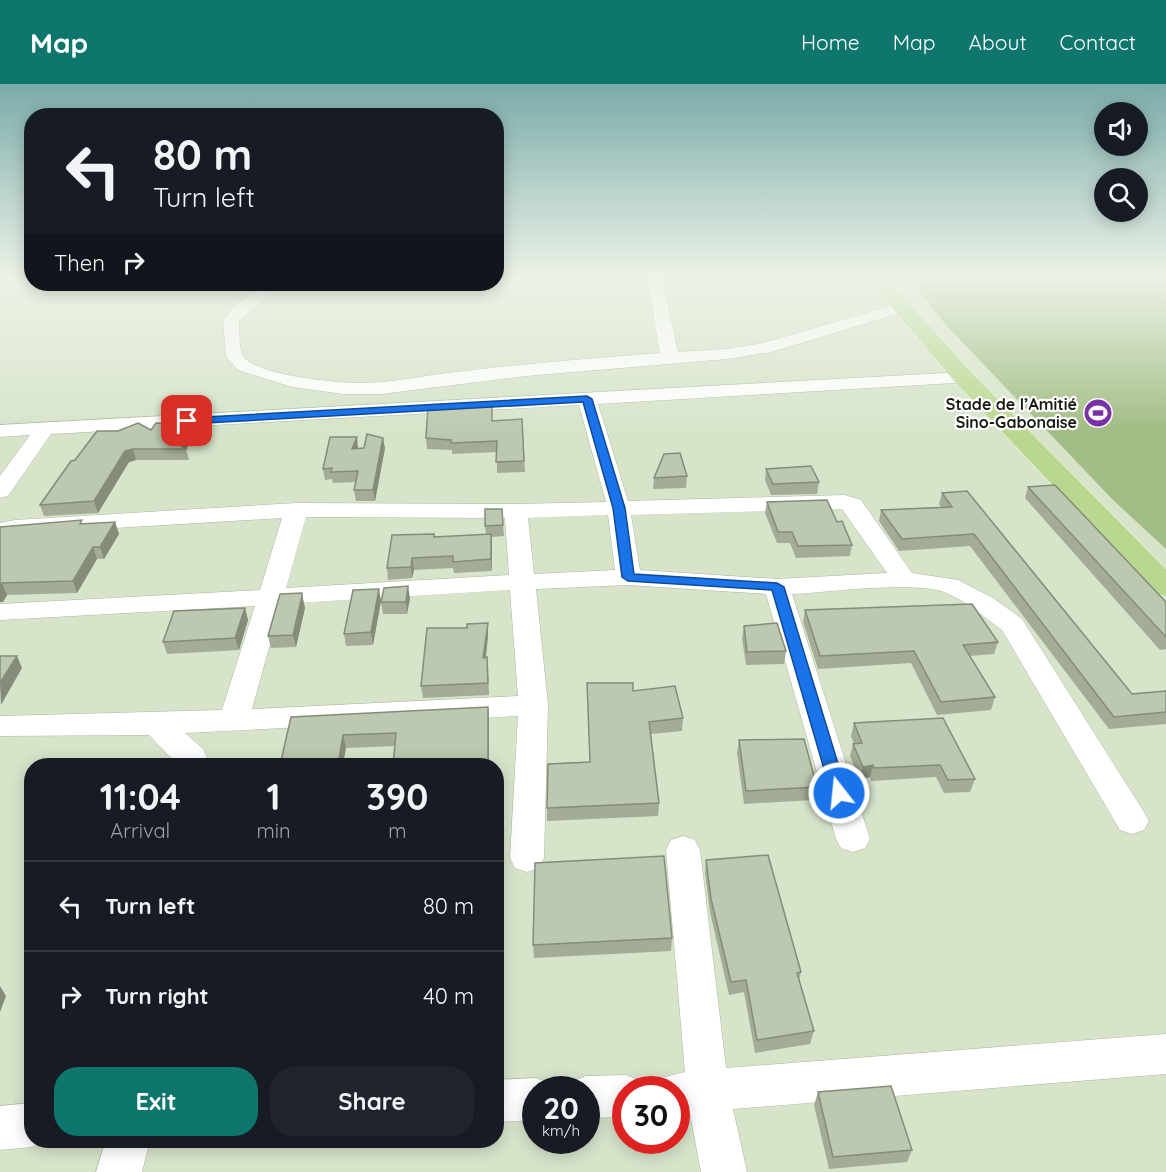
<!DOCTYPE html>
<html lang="en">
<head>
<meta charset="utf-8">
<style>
	:root { --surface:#171b24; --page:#20242c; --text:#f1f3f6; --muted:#9ea1a6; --line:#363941; --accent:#0f766e }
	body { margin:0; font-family:Quicksand,sans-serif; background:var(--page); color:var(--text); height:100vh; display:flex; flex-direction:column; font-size:22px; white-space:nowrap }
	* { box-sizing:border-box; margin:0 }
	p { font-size:20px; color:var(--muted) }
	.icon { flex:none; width:33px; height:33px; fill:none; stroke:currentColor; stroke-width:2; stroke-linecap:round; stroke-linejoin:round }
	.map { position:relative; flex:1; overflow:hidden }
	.sheet { position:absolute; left:24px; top:674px; width:480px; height:390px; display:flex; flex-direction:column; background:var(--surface); border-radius:24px; box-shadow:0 3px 15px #0003 }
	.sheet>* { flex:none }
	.banner { position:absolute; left:24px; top:24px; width:480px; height:183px; border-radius:24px; box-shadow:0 3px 15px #0003; background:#171b24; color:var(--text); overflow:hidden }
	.controls { position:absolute; left:1094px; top:18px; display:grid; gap:12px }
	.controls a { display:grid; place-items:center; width:54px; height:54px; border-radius:50%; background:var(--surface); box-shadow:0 3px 15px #0003; font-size:30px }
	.speed { position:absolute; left:522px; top:992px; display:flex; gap:12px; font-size:30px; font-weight:700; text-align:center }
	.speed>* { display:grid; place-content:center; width:78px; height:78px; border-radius:50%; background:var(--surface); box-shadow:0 3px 15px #0003; line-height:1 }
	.speed small { font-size:15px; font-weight:400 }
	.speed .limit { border:9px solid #d22; background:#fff; color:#111 }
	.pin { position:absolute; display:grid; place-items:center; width:51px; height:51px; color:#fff; margin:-26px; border-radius:12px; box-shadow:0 3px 9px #0006 }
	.me { position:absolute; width:66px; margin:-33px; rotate:344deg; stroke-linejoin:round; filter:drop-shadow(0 0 4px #0008) }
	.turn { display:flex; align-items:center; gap:21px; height:126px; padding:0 30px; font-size:27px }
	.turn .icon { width:78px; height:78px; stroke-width:2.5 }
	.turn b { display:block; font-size:42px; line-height:51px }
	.then { display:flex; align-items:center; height:57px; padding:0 30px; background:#0003; gap:12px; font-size:22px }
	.eta { display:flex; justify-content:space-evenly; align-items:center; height:102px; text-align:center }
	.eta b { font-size:36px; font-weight:700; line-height:42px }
	.action { display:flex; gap:12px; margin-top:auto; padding:12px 30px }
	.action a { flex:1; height:69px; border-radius:24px; background:var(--accent); color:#fff; font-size:24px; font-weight:700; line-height:69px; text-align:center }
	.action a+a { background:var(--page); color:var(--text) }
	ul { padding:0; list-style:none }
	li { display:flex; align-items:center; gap:18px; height:90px; padding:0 30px; border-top:2px solid var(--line) }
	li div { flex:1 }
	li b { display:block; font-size:22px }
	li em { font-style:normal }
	header { display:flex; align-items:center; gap:36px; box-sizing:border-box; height:84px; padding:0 30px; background:var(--accent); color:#fff }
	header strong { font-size:28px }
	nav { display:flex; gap:33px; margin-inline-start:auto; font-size:21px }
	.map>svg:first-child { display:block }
</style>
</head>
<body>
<header>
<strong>Map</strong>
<nav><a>Home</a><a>Map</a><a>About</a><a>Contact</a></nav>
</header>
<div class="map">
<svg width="1166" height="1088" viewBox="0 0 1166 1088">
	<rect width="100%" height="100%" fill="#d7e4ca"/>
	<path fill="#a2bd85" d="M 909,194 L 1166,194 L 1166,465 L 1113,416 L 946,241 Z"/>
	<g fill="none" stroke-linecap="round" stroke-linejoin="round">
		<g stroke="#acb9a0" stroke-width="1">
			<path id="minor" d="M 647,194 L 662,194 L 678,268 L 727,265 L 763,259 L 901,219 L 909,224 L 907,227 L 771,268 L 727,275 L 526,292 L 381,310 L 344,310 L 292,303 L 238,286 L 226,272 L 223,236 L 236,221 L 266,200 L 282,200 L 239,237 C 240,247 238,264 244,273 C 258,292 343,300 366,299 C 397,298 427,291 457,288 C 524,280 592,274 660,269 Z
				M 964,288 L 971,290 L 973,294 L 971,298 L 598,320 L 628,417 L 845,411 L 861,416 L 912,489 L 958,496 L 993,514 L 1022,535 L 1144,728 L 1149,737 L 1144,746 L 1132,750 L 1120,746 L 1002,546 C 984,533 965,516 944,508 C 912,497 829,508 792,510 L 870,755 L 865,764 L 853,768 L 841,764 L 836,755 L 766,510 L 628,501 L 536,505 L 548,621 L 544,774 L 539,784 L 527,788 L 515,784 L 510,774 L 518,632 L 185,649 L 203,665 L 210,681 L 178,681 L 149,651 L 0,652 L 0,632 L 222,626 L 255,522 L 0,536 L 0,520 L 260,506 L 282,434 L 15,450 L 0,453 L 0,439 L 15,436 L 296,419 L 516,420 L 606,418 L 579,321 L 51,350 L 8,412 L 0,414 L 0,392 L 30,351 L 0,353 L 0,341 ZM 842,425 L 887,489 L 777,495 L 640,486 L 631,431 ZM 608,431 L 615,486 L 534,490 L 528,434 ZM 306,433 L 505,434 L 509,491 L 286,504 ZM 510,506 L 518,612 L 252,625 L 281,520 Z
				M 683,752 L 695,756 L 700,766 L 726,984 L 1166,950 L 1166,990 L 733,1025 L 747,1088 L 701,1088 L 690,1029 L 676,1030 L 676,1005 L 656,1005 L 661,994 L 685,988 L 666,766 L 671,756 Z
				M 626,991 L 641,997 L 644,1005 L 626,1005 L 626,1033 L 586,1034 L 586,1005 L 568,1005 L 571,998 L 586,992 Z
				M 536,994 L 551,1000 L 553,1005 L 536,1005 L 536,1036 L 496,1038 L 496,996 Z
				M 32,1019 L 32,1056 L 47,1056 L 32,1063 L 0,1066 L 0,1022 Z
				M 106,1056 L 150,1056 L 142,1088 L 96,1088 Z"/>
		</g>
		<g stroke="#fff" stroke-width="1">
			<path id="major" d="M 867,194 L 886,194 L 972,289 L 1166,485 L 1166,512 L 1155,510 L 956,299 Z"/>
		</g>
		<use href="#minor" fill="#fff" fill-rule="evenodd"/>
		<use href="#major" fill="#b9d88f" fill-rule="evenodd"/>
	</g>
	<path fill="#a2ac96" d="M 522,335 L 525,388 L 497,389 L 497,368 L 452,370 L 452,366 L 427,365 L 426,354 L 493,337 Z
		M 183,340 L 184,345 L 189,345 L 192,356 L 186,365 L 189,376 L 136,376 L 129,378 L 98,429 L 44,432 L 40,421 L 75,376 L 151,346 Z
		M 358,364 L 358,365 L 385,364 L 375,417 L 356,417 L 354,406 L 356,398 L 333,399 L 332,395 L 325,396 L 323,385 Z
		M 766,385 L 819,398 L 817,410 L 771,411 L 765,396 Z
		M 687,392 L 686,404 L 653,405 L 654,394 Z
		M 1028,403 L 1166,518 L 1166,565 L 1160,566 L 1025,414 Z
		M 942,409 L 1132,610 L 1166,607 L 1166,640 L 1109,645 L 970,462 L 899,467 L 879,437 L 881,426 L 941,423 L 939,420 Z
		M 767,418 L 837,438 L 852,461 L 850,472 L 796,474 L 790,459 L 777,459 L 765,429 Z
		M 502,425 L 504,452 L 492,453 L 492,487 L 454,489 L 453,484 L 414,486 L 412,494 L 388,496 L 387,484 L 434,453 L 486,450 L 485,442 Z
		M 115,438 L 119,450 L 104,475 L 97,475 L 77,509 L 7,511 L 3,518 L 0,518 L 0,443 Z
		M 302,509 L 305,524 L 296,563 L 271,564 L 268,552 Z
		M 410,514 L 407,530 L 383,530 L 381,518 Z
		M 381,517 L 373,561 L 346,562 L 344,550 Z
		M 245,524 L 248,536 L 239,566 L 167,570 L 163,558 Z
		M 805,526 L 998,558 L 994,570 L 970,572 L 995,613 L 991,626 L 937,631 L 911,579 L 818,585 L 803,538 Z
		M 488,539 L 488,552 L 486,574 L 488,586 L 489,611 L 423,614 L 421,602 L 467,544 Z
		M 744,542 L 786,567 L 784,580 L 746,581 L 742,554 Z
		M 587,599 L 633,607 L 683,634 L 682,647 L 651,650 L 659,719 L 658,732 L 547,737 L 547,724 L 590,678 Z
		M 488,623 L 489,636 L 489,681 L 392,681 L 395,662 L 346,664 L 291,633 Z
		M 854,639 L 975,695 L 970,708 L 944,709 L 936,693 L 871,697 L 870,693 L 860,696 L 850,672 L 853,660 L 854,660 L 851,652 Z
		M 739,656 L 817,703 L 814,716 L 744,720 L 737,669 Z
		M 706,776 L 801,888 L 799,896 L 814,947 L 810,960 L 755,969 L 744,908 L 729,911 L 710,828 L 705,789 Z
		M 672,854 L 671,867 L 534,874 L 533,861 Z
		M 818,1008 L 912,1066 L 907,1078 L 829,1085 L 814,1021 Z"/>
	<path fill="#848c7a" d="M 183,340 L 185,350 L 178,345 Z
		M 189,345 L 192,356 L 186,365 L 179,361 Z
		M 357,353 L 358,364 L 353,376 L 352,365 Z
		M 383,354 L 385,364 L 375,417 L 373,406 Z
		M 133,365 L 136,376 L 129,378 L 98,429 L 94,417 L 125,367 Z
		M 115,438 L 119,450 L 104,475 L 100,463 Z
		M 491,450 L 492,462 L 492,487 L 491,475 Z
		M 93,463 L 97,475 L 77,509 L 73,497 Z
		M 412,474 L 414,486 L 412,494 L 411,483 Z
		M 2,499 L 7,511 L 3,518 L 0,518 L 0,502 Z
		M 408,502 L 410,514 L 407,530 L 406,518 Z
		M 379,505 L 381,517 L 373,561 L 371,548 Z
		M 302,512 L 305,524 L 296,563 L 293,551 Z
		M 245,524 L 248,536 L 239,566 L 235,554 Z
		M 488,539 L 488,552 L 484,586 L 483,574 Z
		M 17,572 L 22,584 L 1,621 L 0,599 Z
		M 488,623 L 489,636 L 489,681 L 488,681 Z
		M 343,651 L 346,664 L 343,681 L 338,681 Z
		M 873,681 L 870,693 L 860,696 L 863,683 Z
		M 0,902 L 6,912 L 0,928 Z"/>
	<path fill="#bcc8af" stroke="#848c7a" stroke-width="1.5" d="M 492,318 L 492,337 L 522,335 L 524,377 L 496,378 L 497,357 L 451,359 L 451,356 L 426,354 L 428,321 Z
		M 138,339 L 151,346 L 156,339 L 183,340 L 178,345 L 189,345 L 179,361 L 187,365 L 133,365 L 125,367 L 94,417 L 40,421 L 71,377 L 75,376 L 97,347 L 118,347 Z
		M 367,350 L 383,354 L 373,406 L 354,406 L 358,387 L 331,388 L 332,384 L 323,385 L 330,353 L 357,353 L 352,365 L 364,364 Z
		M 680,369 L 687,392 L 654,394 L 664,370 Z
		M 811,382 L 819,398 L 773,400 L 766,385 Z
		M 1055,401 L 1166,518 L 1166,553 L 1028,403 Z
		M 967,407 L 1132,610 L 1166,607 L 1166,628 L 1114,633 L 974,450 L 902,455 L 881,426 L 952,423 L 942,409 Z
		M 827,416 L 837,438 L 842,437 L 852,461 L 798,462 L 792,448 L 778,448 L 767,418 Z
		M 485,425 L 502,425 L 503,441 L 485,442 Z
		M 82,436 L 80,440 L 115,438 L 100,463 L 93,463 L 73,497 L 2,499 L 0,502 L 0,443 Z
		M 434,450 L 434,453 L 491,450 L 491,475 L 453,478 L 453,472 L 412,474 L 411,483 L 387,484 L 392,451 Z
		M 408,502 L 406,518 L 381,518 L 384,504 Z
		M 379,505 L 371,548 L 344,550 L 353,506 Z
		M 302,509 L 302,512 L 293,551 L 268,552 L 280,510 Z
		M 972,520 L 998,558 L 963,561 L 995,613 L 941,618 L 914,567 L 820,572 L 805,526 Z
		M 245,524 L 235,554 L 163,558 L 174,527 Z
		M 488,539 L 483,574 L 487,573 L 488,599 L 421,602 L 427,544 L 467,544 L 467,540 Z
		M 777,539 L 786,567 L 747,568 L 744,542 Z
		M 0,572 L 17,572 L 0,599 Z
		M 587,599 L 633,599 L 633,607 L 675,602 L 683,634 L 649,638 L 659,719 L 547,724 L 548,680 L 590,678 Z
		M 488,623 L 488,681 L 393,681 L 396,649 L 343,651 L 338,681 L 280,681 L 291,633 Z
		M 943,634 L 975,695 L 948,696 L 940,681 L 874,684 L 873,681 L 863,683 L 853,660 L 862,659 L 854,639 Z
		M 804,655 L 817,703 L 746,707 L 739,656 Z
		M 768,771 L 801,888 L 797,889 L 814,947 L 757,956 L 746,896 L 731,898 L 711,815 L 706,776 Z
		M 664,772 L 672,854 L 533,861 L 535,779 Z
		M 891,1002 L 912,1066 L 833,1073 L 818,1008 Z"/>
	<linearGradient id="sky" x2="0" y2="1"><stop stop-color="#7babaa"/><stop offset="0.56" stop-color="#edf3e7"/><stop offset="1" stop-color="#edf3e7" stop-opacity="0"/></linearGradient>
	<rect width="1166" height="346" fill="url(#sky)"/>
	<path fill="#1a73e8" stroke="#114b97" stroke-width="1.5" d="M 587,312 L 592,315 L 625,424 L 634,490 L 777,499 L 784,503 L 847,709 L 845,714 L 833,714 L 831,709 L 772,506 L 628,497 L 622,493 L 613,424 L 583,318 L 187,340 L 182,337 L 187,334 Z"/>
	<defs>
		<g id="stadium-disc" transform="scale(1.5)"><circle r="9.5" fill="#7832a5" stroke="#fff"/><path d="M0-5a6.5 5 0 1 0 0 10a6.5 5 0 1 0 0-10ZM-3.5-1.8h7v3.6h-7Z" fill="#fff"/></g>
	</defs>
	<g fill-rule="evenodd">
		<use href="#stadium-disc" x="1098" y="329"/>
	</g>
	<g text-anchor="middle" stroke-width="4.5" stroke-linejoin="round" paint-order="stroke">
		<g font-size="16" font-weight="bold" fill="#171c12" stroke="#fff" text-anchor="end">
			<text x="1077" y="326">Stade de l’Amitié<tspan x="1077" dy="18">Sino-Gabonaise</tspan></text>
		</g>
	</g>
</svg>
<div class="controls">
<a><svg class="icon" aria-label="sound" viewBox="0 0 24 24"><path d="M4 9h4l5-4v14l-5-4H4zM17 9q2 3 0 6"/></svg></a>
<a><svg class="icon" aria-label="search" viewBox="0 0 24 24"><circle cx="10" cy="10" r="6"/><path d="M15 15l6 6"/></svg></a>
</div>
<div class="speed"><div>20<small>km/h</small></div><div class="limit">30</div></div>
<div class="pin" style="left:187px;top:337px;background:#d93025"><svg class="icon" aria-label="arrive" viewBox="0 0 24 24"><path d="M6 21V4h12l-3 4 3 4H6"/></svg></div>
<svg class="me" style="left:839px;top:709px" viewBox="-20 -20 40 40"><circle r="17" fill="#1a73e8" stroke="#fff" stroke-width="3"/><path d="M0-11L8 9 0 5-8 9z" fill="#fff"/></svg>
<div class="banner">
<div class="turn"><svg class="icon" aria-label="left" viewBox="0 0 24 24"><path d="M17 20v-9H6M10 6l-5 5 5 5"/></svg><div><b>80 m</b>Turn left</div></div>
<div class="then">Then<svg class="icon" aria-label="right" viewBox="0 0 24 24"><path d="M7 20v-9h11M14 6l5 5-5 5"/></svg></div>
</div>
<section class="sheet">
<div class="eta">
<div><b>11:04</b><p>Arrival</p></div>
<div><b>1</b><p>min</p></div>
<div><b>390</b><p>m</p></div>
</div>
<ul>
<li><svg class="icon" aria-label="left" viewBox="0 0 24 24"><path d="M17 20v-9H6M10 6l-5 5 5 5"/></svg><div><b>Turn left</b></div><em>80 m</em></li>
<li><svg class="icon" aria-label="right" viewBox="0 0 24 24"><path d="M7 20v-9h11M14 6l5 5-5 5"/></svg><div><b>Turn right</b></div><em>40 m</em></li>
</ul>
<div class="action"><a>Exit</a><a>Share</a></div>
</section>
</div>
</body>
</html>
